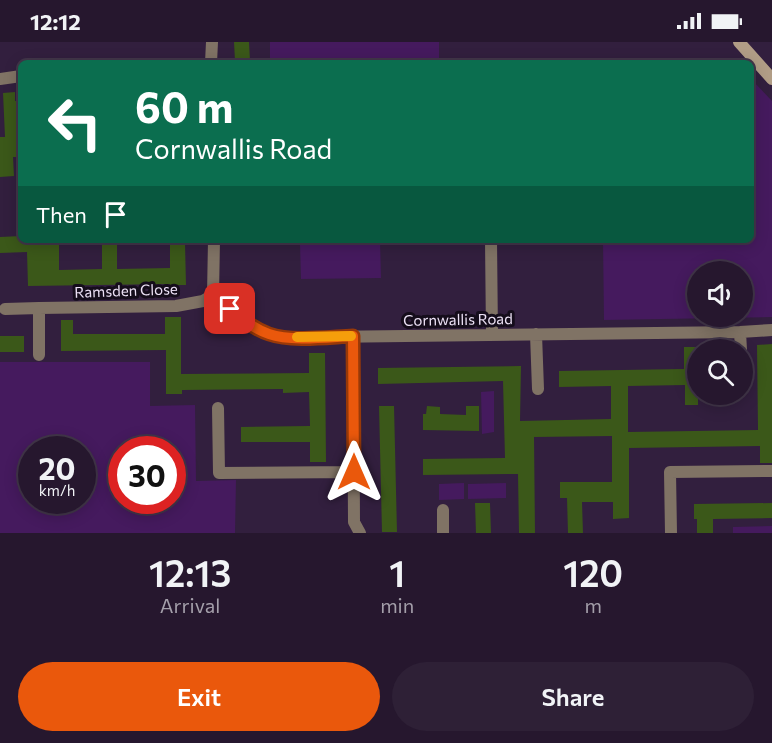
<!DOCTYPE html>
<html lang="en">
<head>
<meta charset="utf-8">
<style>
	:root { --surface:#26172e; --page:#2e2036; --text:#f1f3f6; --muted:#a49faa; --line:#42364a; --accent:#ea580c }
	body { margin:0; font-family:Commissioner,sans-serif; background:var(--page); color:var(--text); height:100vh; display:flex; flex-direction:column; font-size:22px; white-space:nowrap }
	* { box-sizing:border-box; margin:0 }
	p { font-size:20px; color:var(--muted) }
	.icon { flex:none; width:33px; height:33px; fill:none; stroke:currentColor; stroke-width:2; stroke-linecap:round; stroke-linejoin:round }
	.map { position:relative; height:491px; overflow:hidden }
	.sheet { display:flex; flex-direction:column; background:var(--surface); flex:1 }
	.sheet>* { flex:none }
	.banner { position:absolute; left:18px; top:18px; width:736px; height:183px; border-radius:9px; box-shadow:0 3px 15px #0003,0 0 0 2px var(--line); background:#0b6e4f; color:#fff; overflow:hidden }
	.fabs { position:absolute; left:687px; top:219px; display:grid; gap:12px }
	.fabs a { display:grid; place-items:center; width:66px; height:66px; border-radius:50%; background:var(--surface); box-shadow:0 3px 15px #0003,0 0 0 2px var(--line); font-size:30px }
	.speed { position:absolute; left:18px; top:394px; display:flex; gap:12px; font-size:30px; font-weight:700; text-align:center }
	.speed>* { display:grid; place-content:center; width:78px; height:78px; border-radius:50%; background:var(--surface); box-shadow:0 3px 15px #0003,0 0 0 2px var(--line); line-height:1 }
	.speed small { font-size:15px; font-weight:400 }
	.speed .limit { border:9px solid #d22; background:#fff; color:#111 }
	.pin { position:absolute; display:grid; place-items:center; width:51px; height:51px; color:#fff; margin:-26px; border-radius:12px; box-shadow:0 3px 9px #0006 }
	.me { position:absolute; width:66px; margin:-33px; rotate:0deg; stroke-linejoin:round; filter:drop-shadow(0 0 4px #0008) }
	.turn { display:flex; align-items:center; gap:21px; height:126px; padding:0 18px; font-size:27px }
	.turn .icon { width:78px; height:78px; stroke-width:2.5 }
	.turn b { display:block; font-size:42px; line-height:51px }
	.then { display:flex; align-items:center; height:57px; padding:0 18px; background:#0003; gap:12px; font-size:22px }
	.eta { display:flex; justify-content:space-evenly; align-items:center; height:102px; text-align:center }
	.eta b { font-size:36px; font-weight:600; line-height:42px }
	.action { display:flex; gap:12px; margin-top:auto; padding:12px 18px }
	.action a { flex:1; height:69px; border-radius:36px; background:var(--accent); color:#fff; font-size:24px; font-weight:600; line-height:69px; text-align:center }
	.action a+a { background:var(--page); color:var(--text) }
	.status { display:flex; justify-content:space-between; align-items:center; height:42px; padding:0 30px; background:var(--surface); direction:ltr }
	.status svg { height:16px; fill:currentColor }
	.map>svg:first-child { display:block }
</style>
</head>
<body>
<div class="status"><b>12:12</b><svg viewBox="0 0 49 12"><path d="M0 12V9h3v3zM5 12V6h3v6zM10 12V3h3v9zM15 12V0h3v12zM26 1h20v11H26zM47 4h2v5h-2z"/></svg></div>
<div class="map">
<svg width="772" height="491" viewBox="0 0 772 491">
	<rect width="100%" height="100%" fill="#321f3e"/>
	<path fill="#451a5e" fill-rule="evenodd" d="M 270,0 L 439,0 L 439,21 L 270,19 Z
		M 752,38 L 772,59 L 772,275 L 604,278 L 603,198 L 752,198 ZM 698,230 L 742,230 L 742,274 L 698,274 Z
		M 231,198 L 380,198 L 381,236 L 301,237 L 300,202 L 231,203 Z
		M 0,320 L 150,320 L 150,364 L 195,363 L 196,439 L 236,438 L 235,491 L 0,491 ZM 32,408 L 82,408 L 82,459 L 32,459 ZM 122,408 L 172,408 L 172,459 L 122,459 Z
		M 494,349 L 494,390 L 482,392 L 481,350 Z
		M 464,441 L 464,457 L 439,458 L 439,442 Z
		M 506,441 L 506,456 L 468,457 L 468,442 Z
		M 772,484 L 772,491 L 733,491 L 733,485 Z"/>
	<path fill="#3b5819" d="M 234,0 L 249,0 L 250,19 L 235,19 Z
		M 15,50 L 15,59 L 21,59 L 21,115 L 13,115 L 14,134 L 0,135 L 0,95 L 5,95 L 3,51 Z
		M 21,194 L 21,198 L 59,198 L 59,228 L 102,227 L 102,198 L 117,198 L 117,227 L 170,226 L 170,201 L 185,201 L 186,243 L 170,243 L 170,242 L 28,244 L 27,210 L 0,211 L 0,195 Z
		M 165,275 L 181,275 L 181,332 L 309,331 L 309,311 L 325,311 L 326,420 L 310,420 L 310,400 L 241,400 L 241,385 L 310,384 L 309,350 L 283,351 L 283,347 L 182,348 L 182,352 L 166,352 L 166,308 L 61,309 L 61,278 L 73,278 L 73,292 L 165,292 Z
		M 0,294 L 24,294 L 24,310 L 0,310 Z
		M 772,302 L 772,421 L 760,421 L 760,404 L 629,406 L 629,476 L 613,477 L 613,460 L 582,460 L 583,491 L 568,491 L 567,456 L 560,456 L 560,440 L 612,440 L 612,394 L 534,395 L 535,491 L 519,491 L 518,432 L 423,433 L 423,417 L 505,416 L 503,339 L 378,342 L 378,326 L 521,324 L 520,379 L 611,377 L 611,344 L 559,345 L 559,329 L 684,327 L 684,305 L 698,305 L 698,363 L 685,363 L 685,343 L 628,344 L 628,390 L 758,388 L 757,303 Z
		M 379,364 L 394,364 L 397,490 L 382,490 Z
		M 427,364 L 440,365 L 440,372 L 466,373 L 466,364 L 479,364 L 479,389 L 423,388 L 423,372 L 426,372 Z
		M 475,461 L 490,461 L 491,491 L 476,491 Z
		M 772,461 L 772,476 L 713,477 L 713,491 L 697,491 L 697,477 L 694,477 L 694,462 Z"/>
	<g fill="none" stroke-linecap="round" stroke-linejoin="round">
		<path stroke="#807365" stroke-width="12" d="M 211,21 L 212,0
			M 0,37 L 21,34
			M 214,198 L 213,253 C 229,268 249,286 271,293 C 287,297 306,295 323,295 L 740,290 L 772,288
			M 491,198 L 492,293
			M 5,267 L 39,266
			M 740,290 L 741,308
			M 536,292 L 538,347
			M 353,294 L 354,480 L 360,491
			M 39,313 L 39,266 L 176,264 L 203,259 L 213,253
			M 218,366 L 219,431 L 354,430
			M 443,491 L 443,468
			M 671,491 L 670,430 L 772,429"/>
		<path stroke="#b19d86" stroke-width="12" d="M 739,0 L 772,37"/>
	</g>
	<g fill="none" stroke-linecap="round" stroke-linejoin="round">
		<g stroke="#983908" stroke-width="15">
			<path id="route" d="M 230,267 C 242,277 254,287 269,292 C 292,300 329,295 353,294 L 354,430"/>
		</g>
		<use href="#route" stroke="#ea580c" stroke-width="10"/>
		<path stroke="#f59e0b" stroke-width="10" d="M 297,295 L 351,294"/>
	</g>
	<g text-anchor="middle" stroke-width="6" stroke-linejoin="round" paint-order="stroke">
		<g font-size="15" fill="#ece1f5" stroke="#150d1b">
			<text transform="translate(126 249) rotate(-2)" y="5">Ramsden Close</text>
			<text transform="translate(458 278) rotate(-1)" y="5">Cornwallis Road</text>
		</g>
	</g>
</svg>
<div class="fabs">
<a><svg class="icon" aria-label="sound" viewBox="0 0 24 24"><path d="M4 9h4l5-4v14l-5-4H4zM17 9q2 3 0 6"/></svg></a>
<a><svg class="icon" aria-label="search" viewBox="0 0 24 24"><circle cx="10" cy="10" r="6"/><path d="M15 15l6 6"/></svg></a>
</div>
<div class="speed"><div>20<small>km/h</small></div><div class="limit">30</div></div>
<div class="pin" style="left:230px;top:267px;background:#d93025"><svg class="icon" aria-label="arrive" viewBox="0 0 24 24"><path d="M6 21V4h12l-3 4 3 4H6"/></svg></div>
<svg class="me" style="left:354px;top:430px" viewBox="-20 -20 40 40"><path d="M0-17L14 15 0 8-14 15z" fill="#ea580c" stroke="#fff" stroke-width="4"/></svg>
<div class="banner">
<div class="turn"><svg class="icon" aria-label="left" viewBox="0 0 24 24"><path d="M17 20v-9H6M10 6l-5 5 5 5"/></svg><div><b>60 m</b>Cornwallis Road</div></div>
<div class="then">Then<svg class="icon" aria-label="arrive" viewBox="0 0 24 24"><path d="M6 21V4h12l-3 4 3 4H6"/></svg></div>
</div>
</div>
<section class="sheet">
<div class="eta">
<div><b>12:13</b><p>Arrival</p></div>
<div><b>1</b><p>min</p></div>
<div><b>120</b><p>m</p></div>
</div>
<div class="action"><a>Exit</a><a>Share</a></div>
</section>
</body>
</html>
